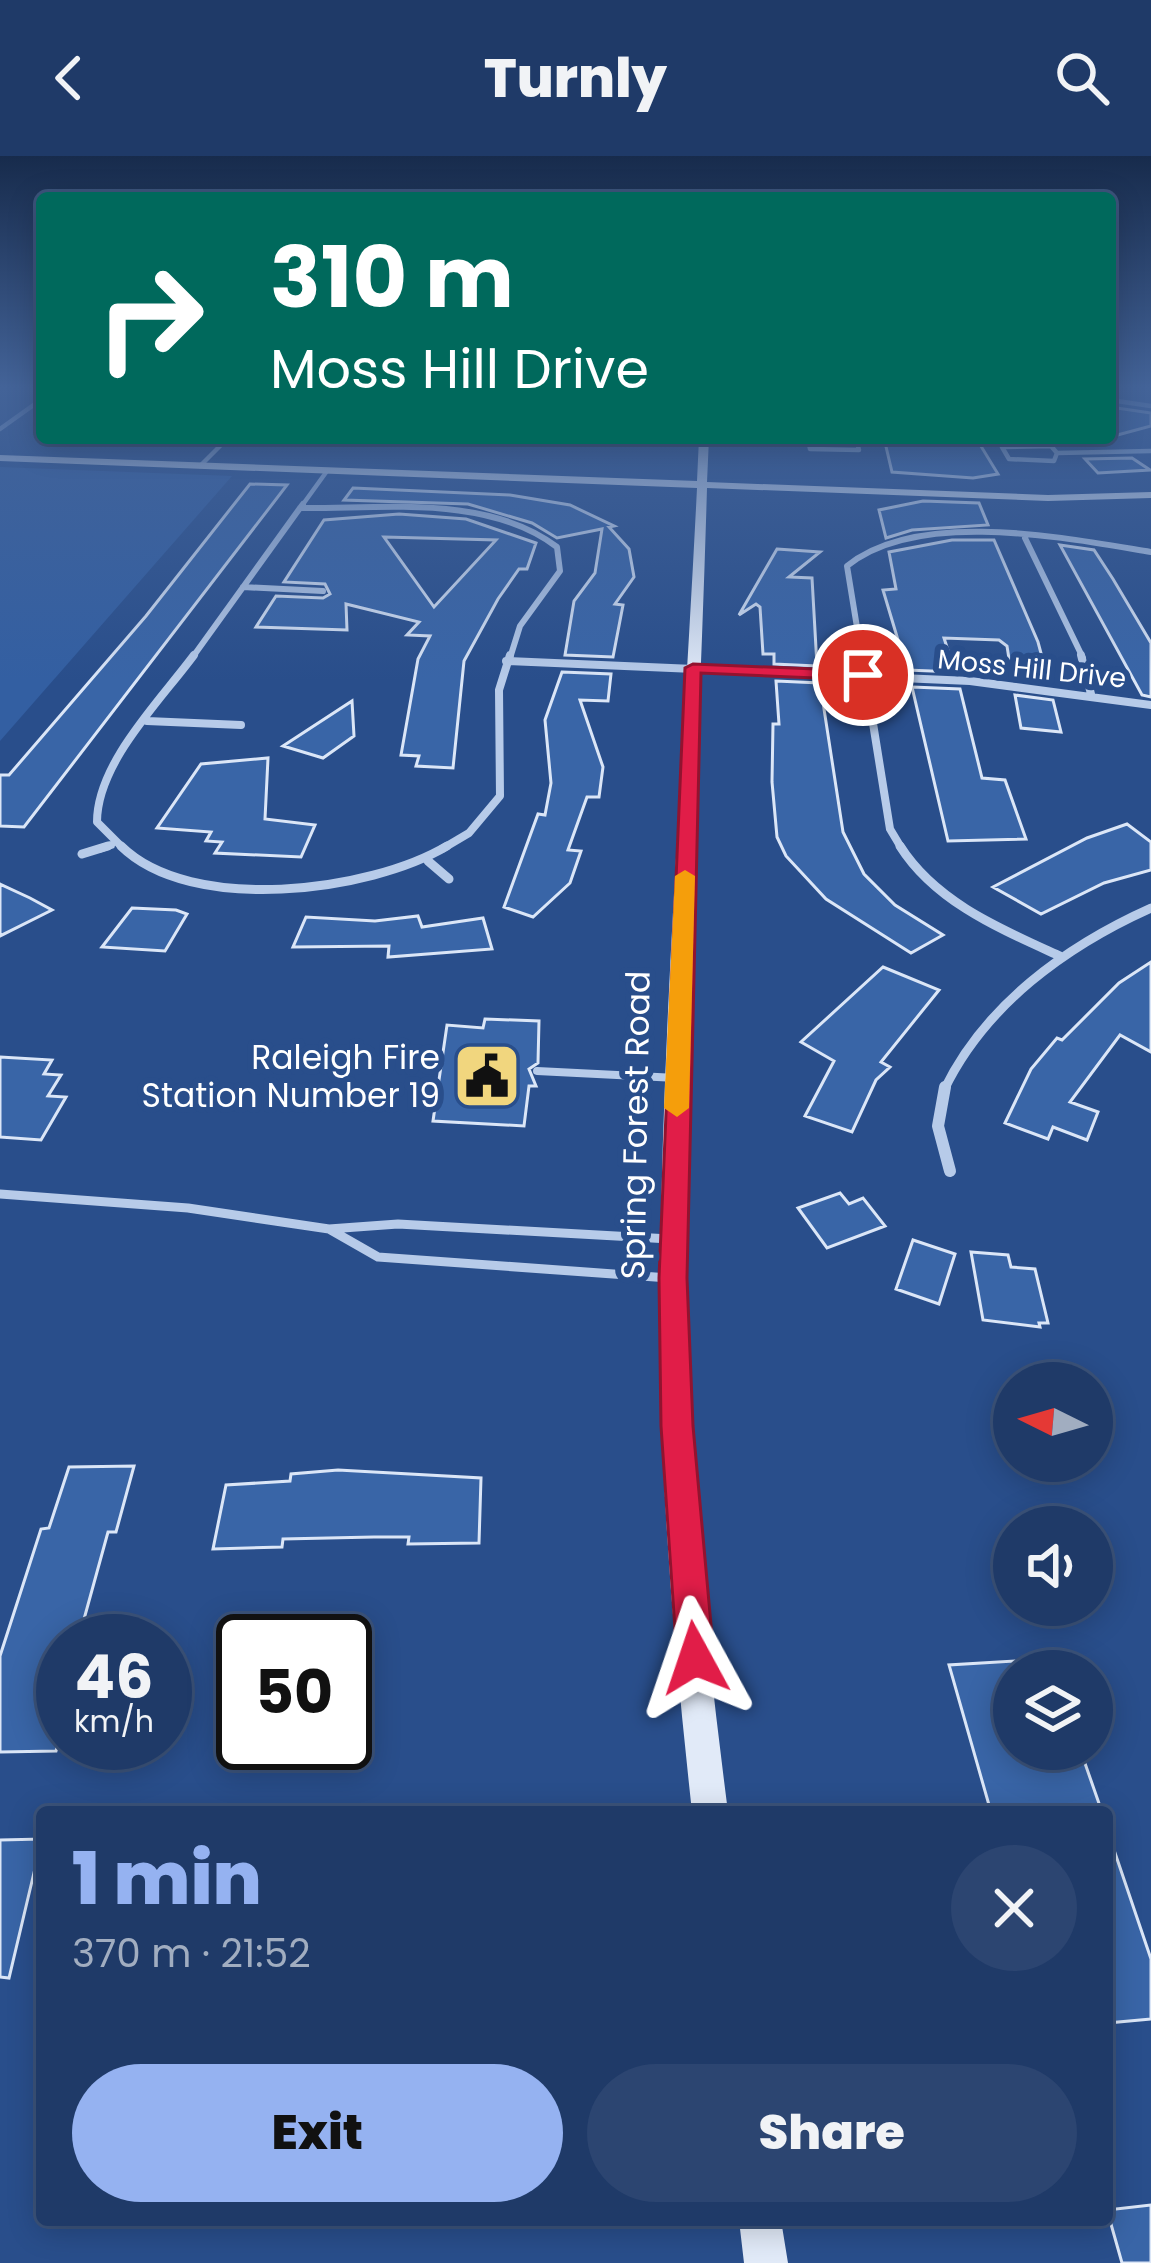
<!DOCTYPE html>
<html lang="en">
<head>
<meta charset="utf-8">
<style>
	:root { --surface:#1f3a68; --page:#2c4571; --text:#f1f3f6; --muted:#a1adc0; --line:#3c547c; --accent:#95b2f1 }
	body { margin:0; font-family:Poppins,sans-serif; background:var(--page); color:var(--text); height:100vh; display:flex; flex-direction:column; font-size:45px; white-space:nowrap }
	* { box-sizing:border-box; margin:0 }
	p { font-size:39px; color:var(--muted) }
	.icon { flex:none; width:66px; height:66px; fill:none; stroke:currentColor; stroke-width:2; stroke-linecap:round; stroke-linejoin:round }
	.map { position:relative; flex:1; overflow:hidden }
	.panel { position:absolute; left:36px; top:1650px; width:1077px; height:420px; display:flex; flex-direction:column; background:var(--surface); border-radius:12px; box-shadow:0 6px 30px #0003,0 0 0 3px var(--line) }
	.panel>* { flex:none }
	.hud { position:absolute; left:36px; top:36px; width:1080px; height:252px; border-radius:12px; box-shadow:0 6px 30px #0003,0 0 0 3px var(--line); background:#00695c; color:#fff; overflow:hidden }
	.needle { width:78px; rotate:275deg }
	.fabs { position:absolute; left:993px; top:1206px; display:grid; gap:24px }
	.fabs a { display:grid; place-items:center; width:120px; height:120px; border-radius:50%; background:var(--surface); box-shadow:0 6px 30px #0003,0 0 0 3px var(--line); font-size:60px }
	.speed { position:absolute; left:36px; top:1458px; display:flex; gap:24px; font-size:60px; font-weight:700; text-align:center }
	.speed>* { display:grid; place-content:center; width:156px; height:156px; border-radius:50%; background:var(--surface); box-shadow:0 6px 30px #0003,0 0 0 3px var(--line); line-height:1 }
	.speed small { font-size:30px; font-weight:400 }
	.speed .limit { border:6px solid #111; border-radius:18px; background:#fff; color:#111 }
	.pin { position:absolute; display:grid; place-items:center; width:102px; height:102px; color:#fff; margin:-51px; border:6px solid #fff; border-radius:50%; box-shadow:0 3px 12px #0007 }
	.me { position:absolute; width:132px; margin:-66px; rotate:355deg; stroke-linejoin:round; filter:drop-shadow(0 0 9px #0008) }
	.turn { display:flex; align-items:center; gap:42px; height:252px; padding:0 36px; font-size:54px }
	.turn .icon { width:156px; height:156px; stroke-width:2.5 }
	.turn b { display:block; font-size:84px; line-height:102px }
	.round { display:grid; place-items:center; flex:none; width:126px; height:126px; border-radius:63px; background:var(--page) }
	.headline { display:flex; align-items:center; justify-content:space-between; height:204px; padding:0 36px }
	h1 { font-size:72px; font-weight:800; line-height:90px; color:var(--accent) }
	.action { display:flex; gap:24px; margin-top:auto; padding:24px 36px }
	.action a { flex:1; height:138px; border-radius:72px; background:var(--accent); color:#111; font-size:48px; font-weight:800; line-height:138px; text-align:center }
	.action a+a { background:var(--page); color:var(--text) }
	header { display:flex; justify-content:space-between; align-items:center; height:156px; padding:0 36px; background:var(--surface); font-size:54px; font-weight:800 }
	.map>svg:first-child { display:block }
</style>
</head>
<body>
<header><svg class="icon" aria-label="back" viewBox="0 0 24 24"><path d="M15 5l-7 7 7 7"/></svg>Turnly<svg class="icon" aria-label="search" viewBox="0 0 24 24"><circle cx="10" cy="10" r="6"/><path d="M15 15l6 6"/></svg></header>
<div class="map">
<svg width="1151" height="2107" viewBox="0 0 1151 2107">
	<rect width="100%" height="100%" fill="#294e8b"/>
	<path fill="#335fa2" d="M 0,311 L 232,320 L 0,585 Z"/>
	<path fill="#3965a7" stroke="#dbe6f7" stroke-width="3" fill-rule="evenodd" d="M 1110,251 L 1151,257 L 1151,270 L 1110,281 Z
		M 884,282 L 976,282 L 998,318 L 973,322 L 892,316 Z
		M 1132,302 L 1150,314 L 1098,317 L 1085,303 Z
		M 250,328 L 287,329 L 24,671 L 0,670 L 0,619 L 9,619 L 146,460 Z
		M 353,332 L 510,339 L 570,349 L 614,370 L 609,371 L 629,393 L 634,421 L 615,448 L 623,449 L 613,501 L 565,499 L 574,445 L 595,417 L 602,373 L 557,382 L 532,367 L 468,348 L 344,344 Z
		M 923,345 L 979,347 L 988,369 L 912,374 L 886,382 L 879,354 Z
		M 399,358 L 466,363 L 536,387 L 527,413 L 519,413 L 498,443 L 464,505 L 453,612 L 416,610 L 419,600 L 401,599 L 418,503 L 430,480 L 407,479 L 419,466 L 346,448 L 347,474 L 256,471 L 276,440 L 323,442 L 330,438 L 325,428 L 284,426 L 324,364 ZM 384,381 L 496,384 L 434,451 Z
		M 952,384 L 994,384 L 1038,486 L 1049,527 L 1012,522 L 1007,490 L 999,484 L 944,482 L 955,516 L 907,514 L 883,434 L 896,433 L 889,396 Z
		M 1060,389 L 1094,394 L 1113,423 L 1151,487 L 1151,541 L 1142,539 Z
		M 777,393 L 820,396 L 789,421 L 812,422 L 817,510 L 774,508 L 774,498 L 763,498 L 760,451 L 756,448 L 739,459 Z
		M 562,516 L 611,518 L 608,545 L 580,544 L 603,611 L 599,641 L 587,641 L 568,694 L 581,695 L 570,727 L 533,761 L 504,751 L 538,658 L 545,659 L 551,627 L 545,564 Z
		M 776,525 L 820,527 L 843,676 L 864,718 L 895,749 L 943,779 L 911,797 L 826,743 L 786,700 L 777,681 L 772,626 L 773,568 L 779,568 Z
		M 912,531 L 960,533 L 982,622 L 1005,624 L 1026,683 L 948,685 Z
		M 1015,539 L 1053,544 L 1061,576 L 1021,572 Z
		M 352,545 L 354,580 L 323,602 L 283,590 Z
		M 268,602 L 265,663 L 315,669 L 301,701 L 215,697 L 222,686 L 206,685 L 211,676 L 157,672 L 201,608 Z
		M 1127,668 L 1151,686 L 1151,714 L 1104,727 L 1041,758 L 993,731 L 1087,682 Z
		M 0,728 L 30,742 L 52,754 L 0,780 Z
		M 132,752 L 176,754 L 187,758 L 165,795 L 102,791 Z
		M 418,760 L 422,771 L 483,762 L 492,793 L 388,801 L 389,790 L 293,791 L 306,761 L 375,765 Z
		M 1151,806 L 1151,896 L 1120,879 L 1070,946 L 1098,956 L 1087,984 L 1053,971 L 1048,983 L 1005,967 L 1031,913 L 1057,882 L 1062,884 L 1119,827 Z
		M 883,811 L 939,834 L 881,906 L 890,911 L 876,924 L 852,976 L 805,960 L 834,905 L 801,886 Z
		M 485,863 L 539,865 L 538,907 L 529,913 L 536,930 L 529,930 L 524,970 L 433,965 L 447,869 L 483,872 Z
		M 0,901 L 52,904 L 44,918 L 61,919 L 48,940 L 66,941 L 41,984 L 0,981 Z
		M 840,1037 L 849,1048 L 863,1042 L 885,1070 L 827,1092 L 798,1052 Z
		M 913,1084 L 955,1098 L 939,1148 L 896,1133 Z
		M 971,1096 L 1008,1099 L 1011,1111 L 1035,1113 L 1048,1167 L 1039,1167 L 1040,1171 L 983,1164 Z
		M 134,1310 L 116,1376 L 108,1376 L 78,1485 L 63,1485 L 63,1571 L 56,1595 L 0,1596 L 0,1500 L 41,1373 L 49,1372 L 69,1311 Z
		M 338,1314 L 481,1322 L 479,1387 L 408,1388 L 409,1381 L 374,1381 L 283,1383 L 282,1391 L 213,1393 L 226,1329 L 290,1325 L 291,1318 Z
		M 1014,1505 L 1014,1593 L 1080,1593 L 1102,1656 L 991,1656 L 949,1509 Z
		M 42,1683 L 9,1822 L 0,1821 L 0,1684 Z
		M 1112,1688 L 1151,1803 L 1151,1863 L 1107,1867 L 1107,1689 Z
		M 1151,2049 L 1151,2107 L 1122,2107 L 1107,2054 Z"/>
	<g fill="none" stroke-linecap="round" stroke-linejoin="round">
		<path stroke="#b7cbe9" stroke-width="8" d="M 537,915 L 677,922"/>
		<path stroke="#b7cbe9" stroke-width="9" d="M 0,1038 L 188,1052 L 329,1073 L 398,1068 L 670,1083
			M 329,1073 L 378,1101 L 669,1122"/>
		<path stroke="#b7cbe9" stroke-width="4.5" d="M 1110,244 L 1151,250
			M 0,273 L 42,243
			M 808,282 L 810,293 L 859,294 L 856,282
			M 1051,290 L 1057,297 L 1054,305 L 1009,303 L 1002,291 Z
			M 1057,297 L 1151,295
			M 200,310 L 228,282
			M 301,351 L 327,315"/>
		<path stroke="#b7cbe9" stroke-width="6" d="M 300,352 C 383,353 487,338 557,391 L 560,415 L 520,470 L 510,502
			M 300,352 L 303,348
			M 1025,382 L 1083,502
			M 243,431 L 323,435
			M 192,502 L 300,352
			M 862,502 L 847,410 C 918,352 1066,382 1151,396"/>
		<path stroke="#b7cbe9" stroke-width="8" d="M 862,499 L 890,673 L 902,693
			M 1081,499 L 1091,538
			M 506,505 L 970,525 L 1151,549
			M 147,565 L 241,569
			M 99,693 L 111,689
			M 124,693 L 97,666 C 97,607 160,545 194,499
			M 442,693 L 469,677 L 500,640 L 499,534 L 510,499"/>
		<path stroke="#b7cbe9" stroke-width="9" d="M 121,690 C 191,759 370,736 447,690
			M 900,690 C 936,747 1003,774 1062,801
			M 82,698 L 108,690
			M 428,705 L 449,723
			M 944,934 C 985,849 1066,790 1151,752"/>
		<path stroke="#b7cbe9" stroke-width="12" d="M 945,931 L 938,970 L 950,1015"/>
		<path fill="#e1eaf8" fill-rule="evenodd" d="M 699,282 L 709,282 L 707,326 L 1048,339 L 1151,336 L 1151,342 L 1048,345 L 707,332 C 699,616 680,901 687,1186 C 691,1343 708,1500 728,1656 L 692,1656 C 675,1500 661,1342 660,1185 C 659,900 683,616 697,332 L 0,305 L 0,299 L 697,325 Z
			M 739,2064 L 781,2064 L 788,2107 L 744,2107 Z"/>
	</g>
	<linearGradient id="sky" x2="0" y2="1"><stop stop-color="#172b4c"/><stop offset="0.44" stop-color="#436398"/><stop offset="1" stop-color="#436398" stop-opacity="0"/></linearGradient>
	<rect width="1151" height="525" fill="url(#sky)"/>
	<path fill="#e11d48" stroke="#92132f" stroke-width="3" d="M 693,508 L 863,515 L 871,519 L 863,524 L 701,517 L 687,1122 L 693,1270 L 714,1502 L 708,1515 L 695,1520 L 682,1515 L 677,1502 L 661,1270 L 659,1122 L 685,512 Z"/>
	<path fill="#f59e0b" d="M 685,714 L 695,720 L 689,952 L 677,961 L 664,952 L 675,720 Z"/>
	<defs>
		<g id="civic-square" transform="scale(3.45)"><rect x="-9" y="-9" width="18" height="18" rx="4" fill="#f1d67e" stroke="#294e8b"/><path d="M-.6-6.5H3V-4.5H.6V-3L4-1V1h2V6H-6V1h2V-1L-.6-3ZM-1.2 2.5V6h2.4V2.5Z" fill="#111"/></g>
	</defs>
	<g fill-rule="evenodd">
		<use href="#civic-square" x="487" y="920"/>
	</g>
	<g text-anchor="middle" stroke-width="12" stroke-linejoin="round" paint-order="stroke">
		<g font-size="27" fill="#fff" stroke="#294e8b">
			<text transform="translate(1032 513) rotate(6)" y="9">Moss Hill Drive</text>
		</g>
		<g font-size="33" fill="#fff" stroke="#294e8b" text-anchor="end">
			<text x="440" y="913">Raleigh Fire<tspan x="440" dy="38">Station Number 19</tspan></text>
		</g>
		<g font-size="33" fill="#fff" stroke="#294e8b">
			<text transform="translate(635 969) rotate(-89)" y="12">Spring Forest Road</text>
		</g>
	</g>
</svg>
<div class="fabs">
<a><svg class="needle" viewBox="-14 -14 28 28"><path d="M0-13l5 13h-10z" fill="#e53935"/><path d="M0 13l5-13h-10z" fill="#a1adc0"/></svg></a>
<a><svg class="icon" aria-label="sound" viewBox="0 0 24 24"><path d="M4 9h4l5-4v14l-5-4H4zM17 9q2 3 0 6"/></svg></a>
<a><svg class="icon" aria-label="layers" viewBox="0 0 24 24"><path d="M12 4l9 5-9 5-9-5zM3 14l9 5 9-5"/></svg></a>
</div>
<div class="speed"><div>46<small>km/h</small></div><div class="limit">50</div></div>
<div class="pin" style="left:863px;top:519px;background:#d93025"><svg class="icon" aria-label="arrive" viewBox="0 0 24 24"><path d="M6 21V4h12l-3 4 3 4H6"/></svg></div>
<svg class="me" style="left:695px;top:1502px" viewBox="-20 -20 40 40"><path d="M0-17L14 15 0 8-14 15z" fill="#e11d48" stroke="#fff" stroke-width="4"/></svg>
<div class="hud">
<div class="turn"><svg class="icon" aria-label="right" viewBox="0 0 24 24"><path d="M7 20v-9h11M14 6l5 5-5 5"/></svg><div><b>310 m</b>Moss Hill Drive</div></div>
</div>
<section class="panel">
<div class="headline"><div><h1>1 min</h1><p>370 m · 21:52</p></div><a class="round"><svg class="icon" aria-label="close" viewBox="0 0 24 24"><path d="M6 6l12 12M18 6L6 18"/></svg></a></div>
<div class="action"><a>Exit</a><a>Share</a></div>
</section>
</div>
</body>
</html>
